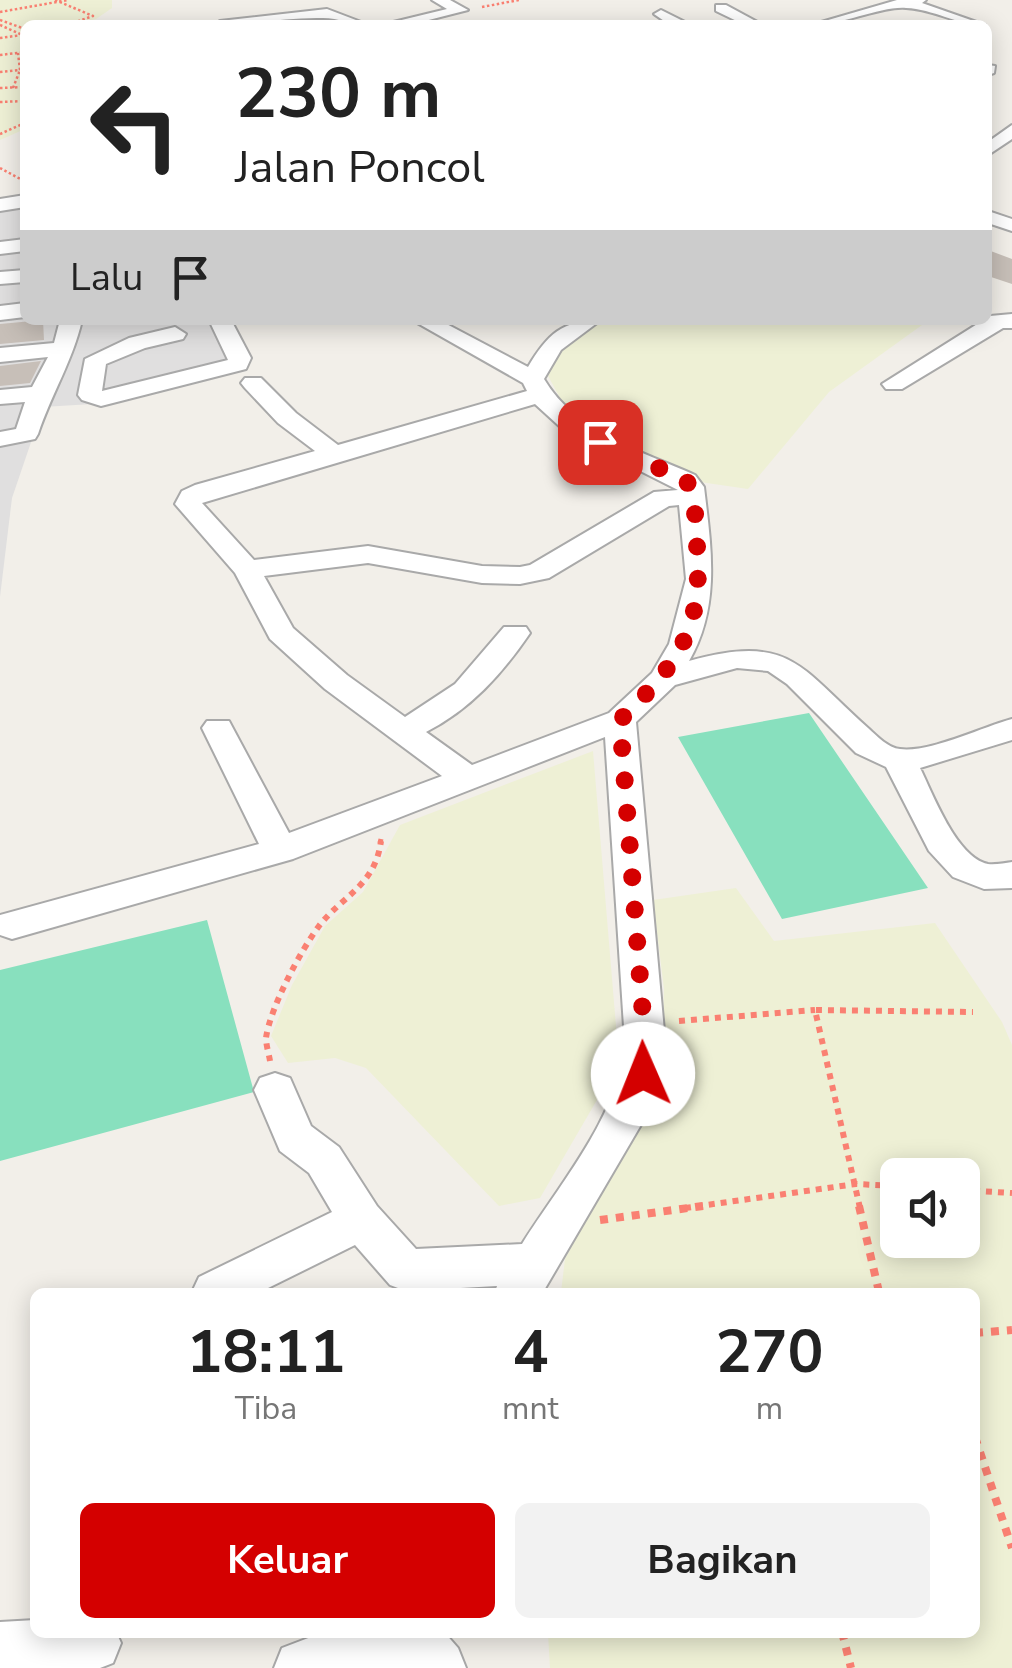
<!DOCTYPE html>
<html lang="id">
<head>
<meta charset="utf-8">
<style>
	:root { --surface:#fff; --page:#f2f2f2; --text:#222; --muted:#767676; --accent:#d40000 }
	body { margin:0; font-family:"Nunito Sans",sans-serif; background:var(--page); color:var(--text); height:100vh; display:flex; flex-direction:column; font-size:38px; white-space:nowrap }
	* { box-sizing:border-box; margin:0 }
	p { font-size:32px; color:var(--muted) }
	.icon { flex:none; width:55px; height:55px; fill:none; stroke:currentColor; stroke-width:2; stroke-linecap:round; stroke-linejoin:round }
	.map { position:relative; flex:1; overflow:hidden }
	.details { position:absolute; left:30px; top:1288px; width:950px; height:350px; display:flex; flex-direction:column; background:var(--surface); border-radius:15px; box-shadow:0 5px 25px #0003 }
	.details>* { flex:none }
	.hud { position:absolute; left:20px; top:20px; width:972px; height:305px; border-radius:15px; box-shadow:0 5px 25px #0003; background:#fff; color:var(--text); overflow:hidden }
	.controls { position:absolute; left:880px; top:1158px; display:grid; gap:20px }
	.controls a { display:grid; place-items:center; width:100px; height:100px; border-radius:15px; background:var(--surface); box-shadow:0 5px 25px #0003; font-size:50px }
	.pin { position:absolute; display:grid; place-items:center; width:85px; height:85px; color:#fff; margin:-42px; border-radius:20px; box-shadow:0 5px 15px #0006 }
	.me { position:absolute; width:110px; margin:-55px; rotate:359deg; stroke-linejoin:round; filter:drop-shadow(0 0 8px #0008) }
	.turn { display:flex; align-items:center; gap:35px; height:210px; padding:0 50px; font-size:45px }
	.turn .icon { width:130px; height:130px; stroke-width:2.5 }
	.turn b { display:block; font-size:70px; line-height:85px }
	.then { display:flex; align-items:center; height:95px; padding:0 50px; background:#0003; gap:20px; font-size:38px }
	.eta { display:flex; justify-content:space-evenly; align-items:center; height:170px; text-align:center }
	.eta b { font-size:60px; font-weight:700; line-height:70px }
	.primary-button { display:flex; gap:20px; margin-top:auto; padding:20px 50px }
	.primary-button a { flex:1; height:115px; border-radius:15px; background:var(--accent); color:#fff; font-size:40px; font-weight:700; line-height:115px; text-align:center }
	.primary-button a+a { background:var(--page); color:var(--text) }
	.map>svg:first-child { display:block }
</style>
</head>
<body>
<div class="map">
<svg width="1012" height="1668" viewBox="0 0 1012 1668">
	<rect width="100%" height="100%" fill="#f2efe9"/>
	<path fill="#e0dfdf" d="M 25,205 L 25,320 L 216,320 L 233,369 L 92,404 L 43,407 L 12,498 L 0,597 L 0,209 Z"/>
	<path fill="#eef0d5" fill-rule="evenodd" d="M 0,0 L 112,0 L 112,8 L 96,19 L 73,25 L 25,25 L 25,129 L 0,140 Z
		M 602,320 L 929,320 L 829,392 L 748,489 L 700,482 L 599,440 L 566,409 L 547,374 L 562,344 Z
		M 593,751 L 619,1062 L 540,1198 L 499,1206 L 366,1068 L 335,1058 L 288,1063 L 271,1036 L 292,985 L 325,926 L 363,892 L 400,825 Z
		M 736,888 L 774,941 L 935,923 L 1002,1022 L 1012,1045 L 1012,1668 L 550,1668 L 548,1633 L 975,1632 L 975,1292 L 561,1292 L 565,1259 L 661,1076 L 664,989 L 653,900 ZM 898,1175 L 962,1175 L 962,1240 L 898,1240 Z"/>
	<path fill="#88e0be" d="M 809,713 L 928,888 L 782,919 L 678,737 Z
		M 207,920 L 254,1092 L 0,1161 L 0,970 Z"/>
	<path fill="#c7bfb8" d="M 988,250 L 1012,259 L 1012,284 L 988,276 Z
		M 43,320 L 44,340 L 0,344 L 0,324 Z
		M 41,361 L 30,383 L 0,386 L 0,366 Z"/>
	<g fill="none" stroke-linecap="round" stroke-linejoin="round">
		<g stroke="#a9a9a9" stroke-width="4">
			<path id="street" d="M 432,0 L 450,0 L 468,10 L 409,25 L 381,25 L 447,9 Z
				M 897,0 L 926,0 L 922,3 L 985,25 C 957,25 933,9 906,8 C 881,6 844,25 811,25 Z
				M 716,5 L 726,5 L 763,25 L 745,25 L 716,11 Z
				M 327,9 L 369,25 C 353,25 338,18 323,18 C 287,17 249,25 213,25 L 220,21 Z
				M 661,10 L 685,22 L 687,25 L 670,25 L 654,14 Z
				M 988,65 L 995,66 L 994,73 L 988,75 Z
				M 1012,125 L 1012,139 L 988,155 L 988,142 Z
				M 25,195 L 25,207 L 0,211 L 0,199 Z
				M 988,211 L 1012,219 L 1012,231 L 988,223 Z
				M 25,239 L 25,251 L 0,254 L 0,242 Z
				M 25,270 L 25,282 L 0,284 L 0,272 Z
				M 25,303 L 25,317 L 0,320 L 0,306 Z
				M 1012,314 L 1012,328 L 1003,328 L 902,389 L 886,389 L 882,384 L 990,316 Z
				M 60,320 L 82,320 C 73,360 51,395 38,434 L 35,439 L 0,446 L 0,432 L 16,429 L 25,402 L 0,404 L 0,390 L 32,387 L 48,357 L 0,362 L 0,348 L 54,343 Z
				M 209,320 L 231,320 L 251,358 L 246,369 L 101,406 L 82,400 L 78,395 L 85,359 L 129,338 L 175,327 L 186,334 L 183,339 L 145,348 L 106,364 L 102,391 L 228,360 Z
				M 412,320 L 439,320 L 528,367 C 547,335 562,320 601,320 L 561,350 L 544,379 C 576,433 641,451 695,475 L 704,487 C 711,546 721,606 689,661 C 791,633 799,667 868,728 C 877,736 888,748 900,749 C 930,753 982,727 1012,719 L 1012,740 L 920,768 C 933,794 956,857 988,864 C 995,865 1005,863 1012,862 L 1012,888 L 984,889 L 953,877 L 929,851 L 886,767 L 856,753 L 787,684 L 768,671 L 737,668 L 675,685 L 636,722 L 665,1042 L 664,1073 L 652,1106 L 543,1292 L 495,1292 L 497,1286 L 406,1291 L 390,1285 L 355,1245 L 260,1292 L 192,1292 L 199,1277 L 332,1212 L 309,1173 L 280,1151 L 254,1090 L 260,1078 L 275,1073 L 290,1078 L 311,1126 L 339,1147 L 377,1206 L 416,1249 L 522,1244 C 561,1182 619,1116 625,1042 L 605,737 L 293,859 L 12,939 L 0,935 L 0,915 L 259,844 L 202,728 L 207,721 L 229,721 L 289,833 L 442,776 L 325,689 L 270,639 L 235,573 L 175,504 L 182,491 L 195,485 L 315,451 L 278,423 L 245,388 L 241,383 L 245,378 L 261,378 L 296,413 L 338,445 L 527,391 L 523,383 ZM 535,404 L 569,435 L 678,490 L 654,492 L 530,565 L 520,567 L 482,566 L 368,546 L 254,560 L 202,503 ZM 679,505 L 686,579 L 669,644 L 652,673 L 609,713 L 472,765 L 426,732 C 471,709 502,674 530,633 L 526,627 L 504,627 L 455,684 L 405,717 L 347,675 L 293,628 L 264,576 L 368,563 L 482,583 L 520,584 L 549,578 L 669,506 Z
				M 35,1620 L 35,1632 L 116,1632 L 121,1643 L 113,1663 L 100,1668 L 0,1668 L 0,1622 Z
				M 324,1632 L 444,1632 L 458,1648 L 466,1668 L 274,1668 L 282,1648 Z"/>
		</g>
		<path stroke="#fa8072" stroke-width="2.5" stroke-dasharray="2.5 2.5" stroke-linecap="butt" d="M 55,0 L 93,16 L 67,25
			M 482,7 L 519,0
			M 0,12 L 68,0
			M 0,20 L 25,29
			M 0,25 L 25,36
			M 0,38 L 22,35
			M 0,55 L 25,52
			M 0,72 L 20,70 L 18,53
			M 0,88 L 25,87
			M 13,88 L 20,70 L 25,70
			M 0,102 L 25,101
			M 0,134 L 25,123
			M 0,168 L 24,181"/>
		<path stroke="#fa8072" stroke-width="5" stroke-dasharray="5 5" stroke-linecap="butt" d="M 380,843 L 381,839"/>
		<path stroke="#fa8072" stroke-width="6" stroke-dasharray="6 6" stroke-linecap="butt" d="M 679,1021 L 815,1010
			M 270,1061 C 269,1054 266,1045 266,1038 C 270,1008 301,950 319,926 C 343,895 375,886 381,841
			M 962,1190 L 1012,1193
			M 685,1208 L 856,1184 L 898,1186
			M 860,1208 L 815,1010 L 973,1012"/>
		<path stroke="#fa8072" stroke-width="8" stroke-dasharray="8 8" stroke-linecap="butt" d="M 859,1206 L 879,1292
			M 600,1220 L 703,1206
			M 975,1333 L 1012,1330
			M 975,1437 L 1012,1548
			M 842,1632 L 851,1668"/>
		<use href="#street" fill="#fff" fill-rule="evenodd"/>
	</g>
	<g fill="none" stroke-linecap="round" stroke-linejoin="round">
		<path stroke="#d40000" stroke-width="18" stroke-dasharray="0 32.4" d="M 600,442 L 686,480 C 696,496 695,516 696,534 C 705,625 683,659 620,720 L 645,1042 L 643,1074"/>
	</g>
</svg>
<div class="controls">
<a><svg class="icon" aria-label="sound" viewBox="0 0 24 24"><path d="M4 9h4l5-4v14l-5-4H4zM17 9q2 3 0 6"/></svg></a>
</div>
<div class="pin" style="left:600px;top:442px;background:#d93025"><svg class="icon" aria-label="arrive" viewBox="0 0 24 24"><path d="M6 21V4h12l-3 4 3 4H6"/></svg></div>
<svg class="me" style="left:643px;top:1074px" viewBox="-20 -20 40 40"><circle r="19" fill="#fff"/><path d="M0-13L10 11 0 6-10 11z" fill="#d40000"/></svg>
<div class="hud">
<div class="turn"><svg class="icon" aria-label="left" viewBox="0 0 24 24"><path d="M17 20v-9H6M10 6l-5 5 5 5"/></svg><div><b>230 m</b>Jalan Poncol</div></div>
<div class="then">Lalu<svg class="icon" aria-label="arrive" viewBox="0 0 24 24"><path d="M6 21V4h12l-3 4 3 4H6"/></svg></div>
</div>
<section class="details">
<div class="eta">
<div><b>18:11</b><p>Tiba</p></div>
<div><b>4</b><p>mnt</p></div>
<div><b>270</b><p>m</p></div>
</div>
<div class="primary-button"><a>Keluar</a><a>Bagikan</a></div>
</section>
</div>
</body>
</html>
